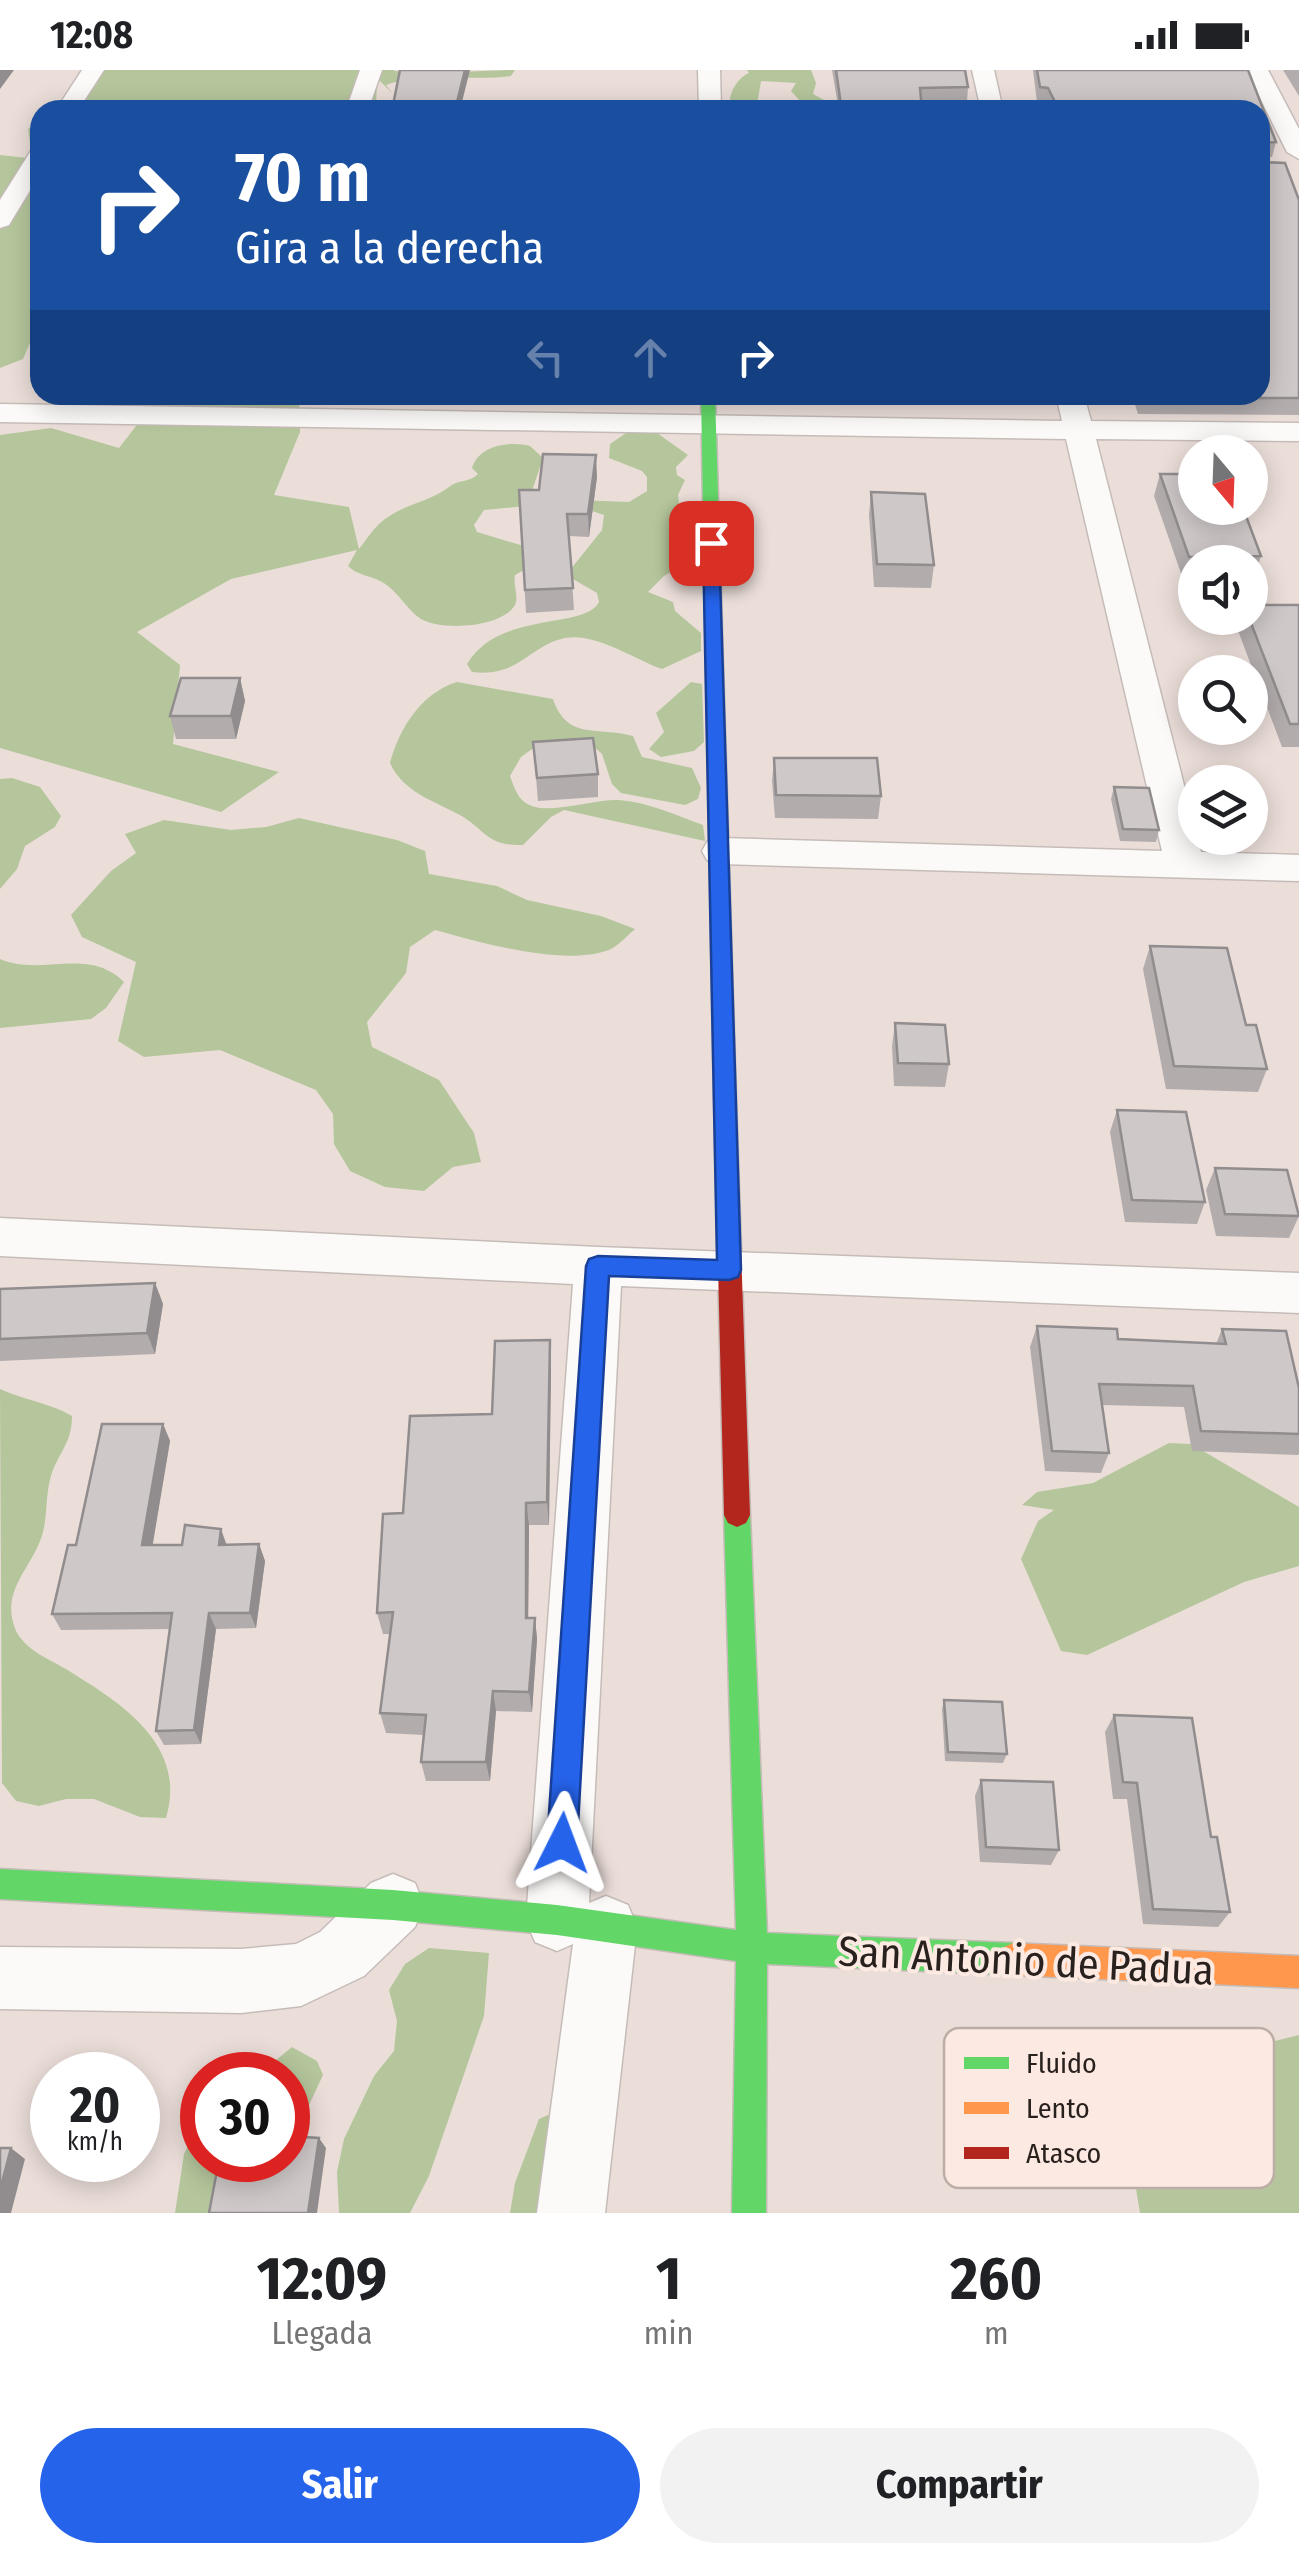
<!DOCTYPE html>
<html lang="es">
<head>
<meta charset="utf-8">
<style>
	:root { --surface:#fff; --page:#f2f2f2; --text:#202124; --muted:#757577; --accent:#2563eb }
	body { margin:0; font-family:"Fira Sans Condensed",sans-serif; background:var(--page); color:var(--text); height:100vh; display:flex; flex-direction:column; font-size:38px; white-space:nowrap }
	* { box-sizing:border-box; margin:0 }
	p { font-size:32px; color:var(--muted) }
	.icon { flex:none; width:55px; height:55px; fill:none; stroke:currentColor; stroke-width:2; stroke-linecap:round; stroke-linejoin:round }
	.map { position:relative; height:2143px; overflow:hidden }
	.sheet { display:flex; flex-direction:column; background:var(--surface); flex:1 }
	.sheet>* { flex:none }
	.guide { position:absolute; left:30px; top:30px; width:1240px; height:305px; border-radius:30px; box-shadow:0 5px 25px #0003; background:#1a4fa0; color:#fff; overflow:hidden }
	.needle { width:65px; rotate:161deg }
	.tools { position:absolute; left:1178px; top:365px; display:grid; gap:20px }
	.tools a { display:grid; place-items:center; width:90px; height:90px; border-radius:50%; background:var(--surface); box-shadow:0 5px 25px #0003; font-size:50px }
	.speed { position:absolute; left:30px; top:1982px; display:flex; gap:20px; font-size:50px; font-weight:700; text-align:center }
	.speed>* { display:grid; place-content:center; width:130px; height:130px; border-radius:50%; background:var(--surface); box-shadow:0 5px 25px #0003; line-height:1 }
	.speed small { font-size:25px; font-weight:400 }
	.speed .limit { border:15px solid #d22; background:#fff; color:#111 }
	.pin { position:absolute; display:grid; place-items:center; width:85px; height:85px; color:#fff; margin:-42px; border-radius:20px; box-shadow:0 5px 15px #0006 }
	.me { position:absolute; width:110px; margin:-55px; rotate:3deg; stroke-linejoin:round; filter:drop-shadow(0 0 8px #0008) }
	.turn { display:flex; align-items:center; gap:35px; height:210px; padding:0 40px; font-size:45px }
	.turn .icon { width:130px; height:130px; stroke-width:2.5 }
	.turn b { display:block; font-size:70px; line-height:85px }
	.lanes { display:flex; align-items:center; height:95px; padding:0 40px; background:#0003; justify-content:center; gap:50px; direction:ltr }
	.lanes .off { opacity:.35 }
	.eta { display:flex; justify-content:space-evenly; align-items:center; height:170px; text-align:center }
	.eta b { font-size:60px; font-weight:700; line-height:70px }
	.cta { display:flex; gap:20px; margin-top:auto; padding:20px 40px }
	.cta a { flex:1; height:115px; border-radius:60px; background:var(--accent); color:#fff; font-size:40px; font-weight:700; line-height:115px; text-align:center }
	.cta a+a { background:var(--page); color:var(--text) }
	.status { display:flex; justify-content:space-between; align-items:center; height:70px; padding:0 50px; background:var(--surface); direction:ltr }
	.status svg { height:28px; fill:currentColor }
	.map>svg:first-child { display:block }
</style>
</head>
<body>
<div class="status"><b>12:08</b><svg viewBox="0 0 49 12"><path d="M0 12V9h3v3zM5 12V6h3v6zM10 12V3h3v9zM15 12V0h3v12zM26 1h20v11H26zM47 4h2v5h-2z"/></svg></div>
<div class="map">
<svg width="1299" height="2143" viewBox="0 0 1299 2143">
	<rect width="100%" height="100%" fill="#ebded9"/>
	<path fill="#b5c69c" d="M 104,0 L 393,0 C 404,6 494,0 515,0 L 511,6 C 467,12 427,0 386,15 L 393,24 L 377,8 L 376,40 L 53,40 L 96,15 Z
		M 747,0 L 811,0 L 816,13 L 813,24 L 826,31 L 824,39 L 827,40 L 798,40 L 801,32 L 791,21 L 796,13 L 761,11 L 757,35 L 730,36 C 728,24 737,8 749,3 Z
		M 40,49 L 40,268 L 33,266 L 23,289 L 0,298 L 0,85 L 28,88 L 31,79 L 28,59 Z
		M 133,325 L 299,325 L 300,362 L 274,425 L 349,437 L 359,479 C 367,469 374,457 385,449 C 407,433 427,433 449,417 C 459,409 469,413 478,404 L 472,398 C 479,375 509,371 530,376 L 543,388 L 527,436 L 484,440 L 474,455 L 477,462 L 527,477 L 526,499 L 515,505 C 513,516 519,526 515,535 C 502,558 442,561 421,549 C 408,541 398,521 382,512 C 370,505 358,506 348,496 L 357,480 L 231,509 L 137,562 L 180,595 L 173,674 L 279,702 L 221,742 L 0,678 L 0,365 L 51,358 L 119,378 L 150,338 Z
		M 626,363 L 657,363 L 688,385 L 676,397 L 677,405 L 685,410 L 678,425 L 679,433 L 702,442 L 695,488 L 664,506 L 648,522 L 673,532 L 675,541 L 701,563 L 701,581 L 662,599 C 634,589 595,562 565,568 C 528,576 519,608 472,602 L 467,594 C 499,540 585,560 599,532 L 597,523 L 566,505 L 602,460 L 604,445 L 580,437 L 577,430 L 629,432 L 647,421 L 647,407 L 642,401 L 609,388 L 610,374 Z
		M 457,612 L 553,629 C 567,671 598,656 633,666 L 642,687 L 692,698 L 701,718 L 698,729 L 685,735 L 621,723 L 612,714 L 602,684 L 593,676 L 547,675 L 532,679 L 521,687 L 510,706 C 515,719 518,731 532,736 C 551,744 594,729 619,730 C 647,732 676,745 703,755 L 705,771 L 564,740 L 551,747 L 523,775 C 486,776 486,760 460,745 C 434,731 403,722 390,693 C 399,659 421,623 457,612 Z
		M 691,612 L 702,614 L 704,672 L 694,681 L 661,687 L 649,679 L 664,662 L 656,643 Z
		M 12,708 L 40,717 L 61,746 L 55,757 L 25,776 L 17,799 L 0,819 L 0,709 Z
		M 299,748 L 397,770 L 425,781 L 429,804 L 497,816 L 527,830 L 601,846 L 635,859 C 628,865 619,875 611,879 C 567,898 479,872 435,860 L 410,877 L 406,903 L 367,952 L 372,977 L 439,1010 L 474,1063 L 481,1092 L 453,1097 L 424,1121 L 385,1117 L 350,1101 L 334,1074 L 333,1044 L 316,1020 L 220,980 L 144,987 L 118,971 L 136,892 L 82,867 L 71,845 L 111,801 L 136,783 L 125,764 L 164,750 L 231,760 L 266,757 Z
		M 0,889 C 41,907 88,876 124,912 L 106,938 L 91,949 L 0,958 Z
		M 0,1319 C 24,1330 50,1333 72,1346 C 72,1376 56,1384 50,1410 C 45,1429 48,1452 40,1471 C 28,1502 0,1523 16,1561 C 26,1580 47,1588 64,1598 C 120,1632 188,1674 166,1748 L 140,1747 L 94,1729 L 66,1729 L 39,1736 L 16,1731 L 2,1713 Z
		M 1169,1373 L 1191,1374 L 1299,1437 L 1299,1496 L 1244,1512 L 1087,1585 L 1061,1581 L 1021,1489 L 1038,1451 L 1054,1440 L 1022,1435 L 1037,1422 L 1093,1413 Z
		M 429,1878 L 489,1883 L 484,1946 L 429,2106 L 410,2143 L 339,2143 L 337,2102 L 344,2069 L 374,2006 L 394,1981 L 397,1951 L 389,1920 L 405,1894 Z
		M 1299,1965 L 1299,2143 L 1140,2143 L 1135,2113 L 1170,1997 Z
		M 292,1977 L 317,1991 L 323,2005 L 302,2050 L 305,2054 L 288,2056 L 288,2005 L 258,2005 Z
		M 566,2037 L 593,2143 L 510,2143 L 515,2113 L 539,2049 Z
		M 202,2048 L 202,2090 L 218,2090 L 211,2143 L 175,2143 L 184,2084 Z"/>
	<g fill="none" stroke-linecap="round" stroke-linejoin="round">
		<g stroke="#c5bcb8" stroke-width="3">
			<path id="street" d="M 82,0 L 104,0 L 78,40 L 56,40 Z
				M 360,0 L 382,0 L 368,40 L 346,40 Z
				M 698,0 L 720,0 L 721,40 L 699,40 Z
				M 972,0 L 994,0 L 1003,40 L 981,40 Z
				M 1246,0 L 1268,0 L 1299,59 L 1299,89 L 1287,82 Z
				M 40,77 L 40,104 L 9,155 L 0,158 L 0,130 L 32,79 Z
				M 1056,325 L 1084,325 L 1091,351 L 1299,353 L 1299,371 L 1096,369 L 1201,782 L 1299,785 L 1299,811 L 721,794 L 707,790 L 702,781 L 707,772 L 721,768 L 1162,781 L 1066,369 L 0,352 L 0,334 L 1062,351 Z
				M 0,1148 L 598,1177 L 1299,1203 L 1299,1243 L 621,1216 L 589,1833 L 606,1826 L 628,1835 L 637,1857 L 605,2143 L 537,2143 L 573,1874 L 557,1881 L 535,1872 L 526,1850 L 573,1214 L 0,1186 Z
				M 393,1804 L 415,1813 L 424,1835 L 415,1857 L 364,1906 L 301,1936 L 241,1943 L 0,1939 L 0,1877 L 241,1879 L 296,1874 L 320,1862 L 371,1813 Z"/>
		</g>
		<g stroke="#c5bcb8" stroke-width="3">
			<path id="fast" d="M 701,325 L 715,325 L 736,1030 L 725,1038 L 714,1030 Z
				M 737,1433 L 746,1437 L 750,1445 L 767,1863 L 1013,1873 L 1024,1878 L 1029,1889 L 1024,1900 L 1013,1905 L 767,1894 L 766,2143 L 732,2143 L 736,1891 L 557,1865 L 393,1850 L 0,1829 L 0,1799 L 393,1820 L 557,1835 L 736,1860 L 724,1445 L 728,1437 Z"/>
		</g>
		<g stroke="#c5bcb8" stroke-width="3">
			<path id="slow" d="M 1013,1873 L 1299,1886 L 1299,1918 L 1013,1905 L 1002,1900 L 997,1889 L 1002,1878 Z"/>
		</g>
		<g stroke="#c5bcb8" stroke-width="3">
			<path id="jam" d="M 725,1022 L 736,1030 L 750,1445 L 746,1453 L 737,1457 L 728,1453 L 724,1445 L 714,1030 Z"/>
		</g>
		<use href="#street" fill="#fcfaf9" fill-rule="evenodd"/>
		<use href="#fast" fill="#63d668" fill-rule="evenodd"/>
		<use href="#slow" fill="#ff974d" fill-rule="evenodd"/>
		<use href="#jam" fill="#b3261e" fill-rule="evenodd"/>
	</g>
	<path fill="#b2acad" d="M 832,0 L 965,0 L 968,17 L 967,32 L 921,32 L 922,40 L 832,40 L 832,35 L 838,35 Z
		M 1033,0 L 1248,0 L 1276,72 L 1272,87 L 1261,88 L 1261,92 L 1299,130 L 1299,345 L 1138,344 L 1132,325 L 1260,325 L 1260,40 L 1049,40 L 1045,32 L 1037,32 Z
		M 1283,0 L 1299,0 L 1299,26 Z
		M 1160,404 L 1261,486 L 1254,509 L 1250,509 L 1250,492 L 1195,492 L 1195,509 L 1183,509 L 1154,426 Z
		M 597,407 L 589,467 L 569,466 L 574,540 L 526,543 L 519,420 L 539,420 Z
		M 871,422 L 934,495 L 931,518 L 874,517 L 869,445 Z
		M 1299,535 L 1299,677 L 1282,677 L 1237,558 L 1241,548 L 1250,548 Z
		M 240,608 L 245,631 L 236,669 L 176,669 L 170,646 Z
		M 533,672 L 598,704 L 598,727 L 538,731 Z
		M 774,688 L 881,726 L 878,749 L 775,748 L 772,711 Z
		M 1114,717 L 1159,760 L 1156,772 L 1120,771 L 1111,729 Z
		M 1150,876 L 1246,955 L 1267,999 L 1258,1022 L 1166,1019 L 1143,899 Z
		M 895,953 L 949,994 L 945,1017 L 894,1016 L 892,976 Z
		M 1117,1040 L 1205,1132 L 1197,1154 L 1125,1152 L 1110,1062 Z
		M 1215,1098 L 1299,1146 L 1289,1168 L 1216,1166 L 1206,1120 Z
		M 155,1213 L 163,1234 L 155,1284 L 0,1291 L 0,1269 Z
		M 1037,1256 L 1118,1269 L 1216,1274 L 1222,1259 L 1299,1318 L 1299,1384 L 1298,1385 L 1192,1381 L 1184,1337 L 1102,1335 L 1109,1383 L 1101,1403 L 1045,1401 L 1030,1277 Z
		M 550,1270 L 551,1294 L 549,1455 L 529,1455 L 528,1548 L 535,1548 L 537,1569 L 532,1642 L 496,1641 L 490,1711 L 426,1711 L 421,1692 L 424,1665 L 386,1663 L 380,1643 L 391,1564 L 383,1564 L 377,1543 L 403,1443 L 492,1344 Z
		M 163,1354 L 170,1371 L 152,1475 L 259,1474 L 265,1491 L 256,1558 L 216,1559 L 201,1674 L 164,1675 L 156,1661 L 170,1559 L 61,1560 L 52,1544 L 76,1475 Z
		M 944,1630 L 1007,1684 L 1003,1693 L 945,1691 L 942,1639 Z
		M 1114,1645 L 1211,1767 L 1230,1842 L 1218,1857 L 1143,1854 L 1127,1729 L 1113,1729 L 1105,1662 Z
		M 981,1710 L 1059,1780 L 1051,1795 L 980,1792 L 975,1726 Z"/>
	<path fill="#918c8d" d="M 0,0 L 14,0 L 0,19 Z
		M 465,0 L 470,0 L 460,40 L 455,40 Z
		M 596,385 L 597,407 L 589,467 L 588,444 Z
		M 240,608 L 245,631 L 236,669 L 231,646 Z
		M 155,1213 L 163,1234 L 155,1284 L 147,1263 Z
		M 550,1270 L 551,1294 L 549,1455 L 547,1432 Z
		M 163,1354 L 170,1371 L 150,1491 L 142,1475 Z
		M 526,1433 L 529,1455 L 528,1569 L 526,1548 Z
		M 221,1459 L 227,1476 L 219,1475 Z
		M 259,1474 L 265,1491 L 256,1558 L 250,1543 Z
		M 209,1543 L 216,1559 L 201,1674 L 194,1660 Z
		M 535,1548 L 537,1569 L 532,1642 L 529,1622 Z
		M 493,1621 L 496,1641 L 490,1711 L 486,1692 Z
		M 319,2068 L 326,2078 L 317,2143 L 308,2143 Z
		M 11,2078 L 25,2089 L 11,2143 L 0,2143 L 0,2120 Z"/>
	<path fill="#cfc8c9" stroke="#918c8d" stroke-width="2.5" d="M 400,0 L 465,0 L 455,40 L 392,40 Z
		M 836,0 L 965,0 L 968,17 L 920,18 L 922,40 L 834,40 L 832,35 L 841,35 Z
		M 1037,0 L 1248,0 L 1276,72 L 1261,73 L 1261,92 L 1285,93 L 1299,130 L 1299,328 L 1142,328 L 1141,325 L 1260,325 L 1260,40 L 1059,40 L 1048,18 L 1040,17 Z
		M 543,384 L 596,385 L 588,444 L 567,444 L 573,518 L 525,520 L 519,420 L 539,420 Z
		M 1160,404 L 1195,404 L 1195,438 L 1243,438 L 1261,486 L 1189,487 Z
		M 871,422 L 925,424 L 934,495 L 877,494 Z
		M 1250,535 L 1299,535 L 1299,654 L 1290,654 L 1249,548 Z
		M 181,608 L 240,608 L 231,646 L 170,646 Z
		M 593,668 L 598,704 L 537,708 L 533,672 Z
		M 774,688 L 877,688 L 881,726 L 776,725 Z
		M 1114,717 L 1149,718 L 1159,760 L 1123,759 Z
		M 1150,876 L 1227,878 L 1246,955 L 1256,955 L 1267,999 L 1174,996 Z
		M 895,953 L 945,955 L 949,994 L 898,993 Z
		M 1117,1040 L 1186,1042 L 1205,1132 L 1132,1130 Z
		M 1215,1098 L 1287,1100 L 1299,1146 L 1225,1144 Z
		M 155,1213 L 147,1263 L 0,1269 L 0,1219 Z
		M 1037,1256 L 1117,1259 L 1118,1269 L 1226,1274 L 1222,1259 L 1286,1261 L 1299,1318 L 1299,1364 L 1201,1361 L 1193,1316 L 1099,1314 L 1109,1383 L 1052,1381 Z
		M 550,1270 L 547,1432 L 526,1433 L 526,1548 L 535,1548 L 529,1622 L 493,1621 L 486,1692 L 421,1692 L 426,1645 L 380,1643 L 393,1542 L 377,1543 L 383,1444 L 403,1443 L 410,1346 L 492,1344 L 495,1271 Z
		M 102,1354 L 163,1354 L 142,1475 L 182,1475 L 185,1455 L 221,1459 L 219,1475 L 259,1474 L 250,1543 L 209,1543 L 194,1660 L 156,1661 L 172,1543 L 52,1544 L 68,1475 L 76,1475 Z
		M 944,1630 L 1002,1632 L 1007,1684 L 948,1682 Z
		M 1114,1645 L 1192,1648 L 1211,1767 L 1217,1767 L 1230,1842 L 1153,1839 L 1137,1713 L 1123,1712 Z
		M 981,1710 L 1053,1712 L 1059,1780 L 986,1777 Z
		M 288,2066 L 319,2068 L 308,2143 L 209,2143 L 219,2090 L 288,2090 Z
		M 0,2078 L 11,2078 L 0,2120 Z"/>
	<path fill="#2563eb" stroke="#184099" stroke-width="2.5" d="M 711,468 L 719,473 L 741,1200 L 738,1207 L 729,1210 L 609,1206 L 577,1773 L 572,1784 L 562,1788 L 551,1784 L 547,1773 L 586,1196 L 589,1189 L 598,1186 L 717,1190 L 703,473 Z"/>
	<g text-anchor="middle" stroke-width="8" stroke-linejoin="round" paint-order="stroke">
		<g font-size="42" fill="#29211e" stroke="#fce9e2">
			<text transform="translate(1026 1890) rotate(3)" y="15">San Antonio de Padua</text>
		</g>
	</g>
	<rect x="944" y="1958" width="330" height="160" rx="15" fill="#fce9e2" stroke="#bdada7" stroke-width="2.5"/>
	<rect x="964" y="1987" width="45" height="12" fill="#63d668"/>
	<rect x="964" y="2032" width="45" height="12" fill="#ff974d"/>
	<rect x="964" y="2077" width="45" height="12" fill="#b3261e"/>
	<g font-size="28" fill="#29211e">
		<text x="1026" y="2003">Fluido</text>
		<text x="1026" y="2048">Lento</text>
		<text x="1026" y="2093">Atasco</text>
	</g>
</svg>
<div class="tools">
<a><svg class="needle" viewBox="-14 -14 28 28"><path d="M0-13l5 13h-10z" fill="#e53935"/><path d="M0 13l5-13h-10z" fill="#757577"/></svg></a>
<a><svg class="icon" aria-label="sound" viewBox="0 0 24 24"><path d="M4 9h4l5-4v14l-5-4H4zM17 9q2 3 0 6"/></svg></a>
<a><svg class="icon" aria-label="search" viewBox="0 0 24 24"><circle cx="10" cy="10" r="6"/><path d="M15 15l6 6"/></svg></a>
<a><svg class="icon" aria-label="layers" viewBox="0 0 24 24"><path d="M12 4l9 5-9 5-9-5zM3 14l9 5 9-5"/></svg></a>
</div>
<div class="speed"><div>20<small>km/h</small></div><div class="limit">30</div></div>
<div class="pin" style="left:711px;top:473px;background:#d93025"><svg class="icon" aria-label="arrive" viewBox="0 0 24 24"><path d="M6 21V4h12l-3 4 3 4H6"/></svg></div>
<svg class="me" style="left:562px;top:1773px" viewBox="-20 -20 40 40"><path d="M0-17L14 15 0 8-14 15z" fill="#2563eb" stroke="#fff" stroke-width="4"/></svg>
<div class="guide">
<div class="turn"><svg class="icon" aria-label="right" viewBox="0 0 24 24"><path d="M7 20v-9h11M14 6l5 5-5 5"/></svg><div><b>70 m</b>Gira a la derecha</div></div>
<div class="lanes"><svg class="icon off" aria-label="left" viewBox="0 0 24 24"><path d="M17 20v-9H6M10 6l-5 5 5 5"/></svg><svg class="icon off" aria-label="ahead" viewBox="0 0 24 24"><path d="M12 20V5M6 11l6-6 6 6"/></svg><svg class="icon" aria-label="right" viewBox="0 0 24 24"><path d="M7 20v-9h11M14 6l5 5-5 5"/></svg></div>
</div>
</div>
<section class="sheet">
<div class="eta">
<div><b>12:09</b><p>Llegada</p></div>
<div><b>1</b><p>min</p></div>
<div><b>260</b><p>m</p></div>
</div>
<div class="cta"><a>Salir</a><a>Compartir</a></div>
</section>
</body>
</html>
